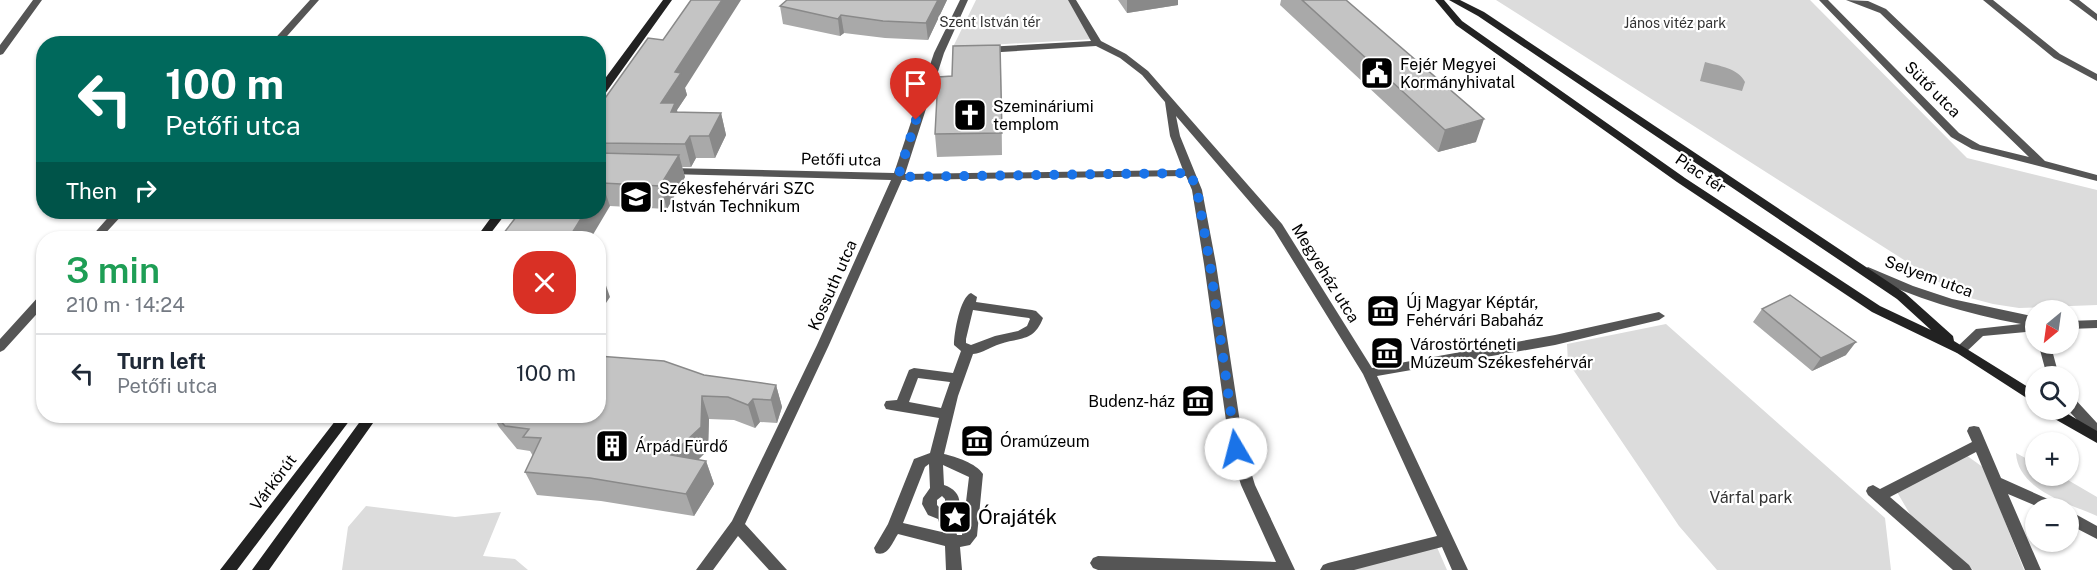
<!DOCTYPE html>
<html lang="en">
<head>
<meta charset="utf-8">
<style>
	:root { --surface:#fff; --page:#f2f2f3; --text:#1f2937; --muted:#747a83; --line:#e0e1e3 }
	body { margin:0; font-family:"Public Sans",sans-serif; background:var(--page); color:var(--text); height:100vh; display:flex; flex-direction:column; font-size:22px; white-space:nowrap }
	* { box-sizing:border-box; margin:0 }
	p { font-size:20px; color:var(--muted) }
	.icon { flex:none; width:33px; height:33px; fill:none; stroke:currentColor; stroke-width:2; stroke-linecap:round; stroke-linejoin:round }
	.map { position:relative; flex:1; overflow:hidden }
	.details { position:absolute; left:36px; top:231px; width:570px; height:192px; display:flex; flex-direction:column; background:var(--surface); border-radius:24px; box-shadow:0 2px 4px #0004 }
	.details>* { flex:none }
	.banner { position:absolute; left:36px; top:36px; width:570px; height:183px; border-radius:24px; box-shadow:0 2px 4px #0004; background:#00695c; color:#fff; overflow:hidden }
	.needle { width:39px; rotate:209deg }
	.buttons { position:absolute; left:2025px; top:300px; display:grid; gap:12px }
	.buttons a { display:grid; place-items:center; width:54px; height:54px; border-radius:50%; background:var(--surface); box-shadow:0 2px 4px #0004; font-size:30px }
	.pin { position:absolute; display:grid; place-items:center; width:51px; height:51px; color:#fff; margin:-62px -26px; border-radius:50% 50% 50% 0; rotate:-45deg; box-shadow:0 0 6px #0007 }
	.pin .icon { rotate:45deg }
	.me { position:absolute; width:66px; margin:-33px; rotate:352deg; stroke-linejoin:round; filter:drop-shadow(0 0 4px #0008) }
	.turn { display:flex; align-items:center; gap:21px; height:126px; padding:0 30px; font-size:27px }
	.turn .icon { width:78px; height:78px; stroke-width:2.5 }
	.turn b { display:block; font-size:42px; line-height:51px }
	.then { display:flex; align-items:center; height:57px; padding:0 30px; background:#0003; gap:12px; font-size:22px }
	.round { display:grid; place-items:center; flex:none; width:63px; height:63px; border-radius:24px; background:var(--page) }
	.head { display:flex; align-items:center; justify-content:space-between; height:102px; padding:0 30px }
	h1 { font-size:36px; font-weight:600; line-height:45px; color:#1e9e55 }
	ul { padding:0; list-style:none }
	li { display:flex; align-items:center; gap:18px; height:78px; padding:0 30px; border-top:2px solid var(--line) }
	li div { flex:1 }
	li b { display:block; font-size:22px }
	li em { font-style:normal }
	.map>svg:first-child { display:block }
</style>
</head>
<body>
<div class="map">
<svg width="2097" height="570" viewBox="0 0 2097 570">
	<rect width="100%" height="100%" fill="#fff"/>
	<path fill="#dcdcdc" d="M 976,0 L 1072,0 L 1095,39 L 953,47 Z
		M 1496,0 L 1810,0 L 1967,158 L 2097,190 L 2097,305 L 2019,308 L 1993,304 L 1959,295 Z
		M 1666,324 L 1885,518 L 1891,570 L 1717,570 L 1679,526 L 1568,362 L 1567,344 Z
		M 2016,453 L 2035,463 L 2036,476 L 2061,476 L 2097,497 L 2097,516 C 2068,503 2018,490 2016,453 Z
		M 1966,455 L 1984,468 L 2024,570 L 1973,570 L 1911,516 L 1897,492 Z
		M 366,506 L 455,517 L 501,512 L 483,556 L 515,559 L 528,570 L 342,570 L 348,527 Z
		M 1436,545 L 1447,570 L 1340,570 Z"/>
	<path fill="#a3a3a3" d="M 1705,62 C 1719,66 1738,68 1745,82 L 1742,91 L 1700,81 Z"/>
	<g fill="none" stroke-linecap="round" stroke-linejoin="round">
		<path fill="#555" fill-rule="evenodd" d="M 33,0 L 42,0 L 3,54 L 0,55 L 0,45 Z
			M 310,0 L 319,0 L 280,44 L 270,44 Z
			M 960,0 L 968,0 L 944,53 L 905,174 L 1183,170 L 1170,136 L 1165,102 L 1142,75 L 1120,58 L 1096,46 L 985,53 L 980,50 L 985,47 L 1091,41 L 1068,0 L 1076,0 L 1101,41 L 1126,54 L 1148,71 L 1282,224 L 1372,368 L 1555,335 L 1659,312 L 1665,316 L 1659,320 L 1555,345 L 1377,376 L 1468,570 L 1452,570 L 1442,547 L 1354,570 L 1320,570 L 1323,565 L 1328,563 L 1437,536 L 1363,374 L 1274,230 L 1176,116 L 1180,136 L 1202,190 L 1216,264 L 1244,449 L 1255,485 L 1295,570 L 1098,570 L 1093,568 L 1090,563 L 1093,558 L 1098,556 L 1276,562 L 1241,485 L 1230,449 L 1204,264 L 1192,190 L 1186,176 L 902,180 L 829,345 L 745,524 L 787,570 L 769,570 L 738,536 L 713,570 L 696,570 L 732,521 L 817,345 L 891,180 L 668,174 L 663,171 L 668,168 L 894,173 L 934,53 Z
			M 1819,0 L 1828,0 L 1959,133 L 1980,145 L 2029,157 L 1880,13 L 1846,0 L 1868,1 L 1886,9 L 2045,161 L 2097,175 L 2097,181 L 1972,149 L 1951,137 Z
			M 1983,0 L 1993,0 L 2060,54 L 2097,74 L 2097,81 L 2054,58 Z
			M 2069,0 L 2079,0 L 2097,14 L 2097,21 Z
			M 113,212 L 125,212 L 101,238 L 90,238 Z
			M 1868,267 L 1913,286 L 1952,299 L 2036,317 L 2036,331 L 1983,336 L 1965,353 L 1957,353 L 1955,350 L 1957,347 L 1976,329 L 2021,324 C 1966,314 1914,298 1864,274 L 1862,271 Z
			M 971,293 L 977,297 L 976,302 L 1032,310 L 1036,311 L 1043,318 C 1034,342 1020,337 1000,344 C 990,347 983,353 973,354 L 958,396 L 944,454 C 956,457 976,463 983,474 L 977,536 L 970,545 L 960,547 L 962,570 L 946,570 L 945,546 L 898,534 C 892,543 888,557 876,553 L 874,548 L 888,524 L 914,459 L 930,453 L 939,418 L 891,410 L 886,409 L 884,405 L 886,401 L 897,400 L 909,370 L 914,368 L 953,373 L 961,351 L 954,345 C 954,333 960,297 971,293 ZM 973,310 L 1029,318 L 1030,319 L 1027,326 L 1018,331 L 995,336 L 971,345 L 966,343 L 966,339 ZM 918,378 L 950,382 L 941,408 L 909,402 ZM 929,464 L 930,488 L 923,498 L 922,504 L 928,515 L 938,519 L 942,532 L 903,523 L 925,467 ZM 943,465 L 969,477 L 962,535 L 957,535 L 952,517 C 965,505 960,490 944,485 ZM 942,496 L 945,499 L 945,504 L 939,507 L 937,505 L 937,500 Z
			M 44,294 L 44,306 L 4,350 L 0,352 L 0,339 L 40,295 Z
			M 2097,320 L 2097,328 L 2068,329 L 2068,321 Z
			M 2041,344 L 2053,344 L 2052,350 L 2059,376 L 2047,376 L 2040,350 Z
			M 2068,396 L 2073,397 L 2097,423 L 2097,437 L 2092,436 L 2068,410 Z
			M 1974,426 L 1979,427 L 1981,431 L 2001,478 L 2059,504 L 2061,508 L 2041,508 L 2008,494 L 2041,570 L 2025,570 L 1976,452 L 1890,497 L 1969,565 L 1972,570 L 1953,570 L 1868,495 L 1866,491 L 1868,487 L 1873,485 L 1880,489 L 1972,442 L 1967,431 L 1969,427 Z
			M 2068,510 L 2097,526 L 2097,539 L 2068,524 Z"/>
		<path fill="#222" fill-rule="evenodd" d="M 663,0 L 672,0 L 602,98 L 598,99 L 598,88 Z
			M 1435,0 L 1444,0 L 1462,21 L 1685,178 L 1880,306 L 1931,330 L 1897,299 L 1478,16 L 1449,0 L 1460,0 L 1484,12 L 1905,293 L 1953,336 L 1954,341 L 2036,392 L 2036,404 L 1957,353 L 1872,312 L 1677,182 L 1456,25 Z
			M 495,212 L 507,212 L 487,238 L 476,238 Z
			M 2045,410 L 2061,410 L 2097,431 L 2097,443 L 2046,414 Z
			M 339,416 L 353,416 L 237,570 L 220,570 Z
			M 364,416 L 378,416 L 269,570 L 252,570 Z"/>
	</g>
	<path fill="#a9a9a9" d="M 787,0 L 947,0 L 928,40 L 885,38 L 844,33 L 840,36 L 783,24 L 780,6 Z
		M 1118,0 L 1178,0 L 1178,5 L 1127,13 Z
		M 1281,0 L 1346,0 L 1476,142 L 1438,152 L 1280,5 Z
		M 1001,67 L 1002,155 L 937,157 L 935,134 L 952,76 Z
		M 685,88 L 687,95 L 677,110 L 677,112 L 721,113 L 726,135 L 715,158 L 696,158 L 691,167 L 682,167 L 685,177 L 667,209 L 610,206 L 598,212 L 598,108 Z
		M 1762,309 L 1846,355 L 1812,371 L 1753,322 Z
		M 704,375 L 776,385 L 782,407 L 777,423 L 760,422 L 755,428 L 734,420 L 709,419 L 708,450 L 698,460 L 706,461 L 714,484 L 694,516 L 601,501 L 537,495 L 525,472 L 533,456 L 530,451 L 517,449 L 499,427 L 493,416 L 598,416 Z"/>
	<path fill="#898989" d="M 722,0 L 741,0 L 685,88 L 687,95 L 677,110 L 681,126 L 661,103 L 675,72 Z
		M 938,0 L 947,0 L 928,40 L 926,23 Z
		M 1127,0 L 1178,0 L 1178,5 L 1127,13 Z
		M 841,15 L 844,33 L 840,36 L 838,19 Z
		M 721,113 L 726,135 L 715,158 L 709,136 Z
		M 1484,119 L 1476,142 L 1438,152 L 1445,130 Z
		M 690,136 L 696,158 L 691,167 L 685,144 Z
		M 679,155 L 685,177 L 667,209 L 660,186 Z
		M 602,183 L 610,206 L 591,238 L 569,238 L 585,212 L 598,212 L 598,189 Z
		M 602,274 L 610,297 L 598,315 L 598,279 Z
		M 1856,342 L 1846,355 L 1812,371 L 1821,358 Z
		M 776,385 L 782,407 L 777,423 L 771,400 Z
		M 702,396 L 709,419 L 708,450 L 679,478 L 671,455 Z
		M 753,399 L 760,422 L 755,428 L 748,405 Z
		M 706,461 L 714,484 L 694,516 L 686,494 Z"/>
	<path fill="#c4c4c4" stroke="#898989" stroke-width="1.5" d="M 691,0 L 722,0 L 675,72 L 681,73 L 661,103 L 675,103 L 671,112 L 721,113 L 709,136 L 690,136 L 685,144 L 598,143 L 598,108 L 648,38 L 663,40 Z
		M 787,0 L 938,0 L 926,23 L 883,21 L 841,15 L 838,19 L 780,6 Z
		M 1302,0 L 1346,0 L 1484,119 L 1445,130 Z
		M 1000,45 L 1002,133 L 935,134 L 938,77 L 952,76 L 953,46 Z
		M 598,153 L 679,155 L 660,186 L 602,183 L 598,189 Z
		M 520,212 L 585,212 L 569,238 L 500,238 Z
		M 1790,295 L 1856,342 L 1821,358 L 1762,309 Z
		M 598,356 L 664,361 L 704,375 L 776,385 L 771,400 L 753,399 L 748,405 L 728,397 L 702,396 L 701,427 L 671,455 L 706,461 L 686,494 L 590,478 L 525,472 L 541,438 L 523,437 L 529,429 L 505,426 L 496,416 L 598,416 Z"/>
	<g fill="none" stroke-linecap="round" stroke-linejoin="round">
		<path stroke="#1a73e8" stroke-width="10" stroke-dasharray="0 18" d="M 916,120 L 898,177 L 1190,173 L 1197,190 L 1210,264 L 1236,449"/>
	</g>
	<defs>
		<g id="civic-square" transform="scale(1.725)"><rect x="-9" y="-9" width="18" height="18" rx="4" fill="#000" stroke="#fff"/><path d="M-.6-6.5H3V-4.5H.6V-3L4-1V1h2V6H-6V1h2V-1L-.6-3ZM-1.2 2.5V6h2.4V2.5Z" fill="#fff"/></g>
		<g id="church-square" transform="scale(1.725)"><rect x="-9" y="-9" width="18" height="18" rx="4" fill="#000" stroke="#fff"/><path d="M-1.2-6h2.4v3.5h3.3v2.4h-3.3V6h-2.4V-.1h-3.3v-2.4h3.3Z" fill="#fff"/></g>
		<g id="school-square" transform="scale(1.725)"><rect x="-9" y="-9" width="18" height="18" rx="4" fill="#000" stroke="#fff"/><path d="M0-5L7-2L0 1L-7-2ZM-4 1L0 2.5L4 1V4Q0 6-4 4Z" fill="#fff"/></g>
		<g id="museum-square" transform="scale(1.725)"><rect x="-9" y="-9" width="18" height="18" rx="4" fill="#000" stroke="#fff"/><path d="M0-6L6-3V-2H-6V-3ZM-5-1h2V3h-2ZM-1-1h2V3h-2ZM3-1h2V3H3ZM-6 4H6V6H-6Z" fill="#fff"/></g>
		<g id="building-square" transform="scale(1.725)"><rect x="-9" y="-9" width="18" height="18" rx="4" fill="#000" stroke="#fff"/><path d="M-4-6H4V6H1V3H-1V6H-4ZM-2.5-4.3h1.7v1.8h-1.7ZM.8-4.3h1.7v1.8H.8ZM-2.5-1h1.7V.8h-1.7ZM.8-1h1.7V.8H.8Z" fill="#fff"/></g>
		<g id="sight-square" transform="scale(1.725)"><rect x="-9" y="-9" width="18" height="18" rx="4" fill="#000" stroke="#fff"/><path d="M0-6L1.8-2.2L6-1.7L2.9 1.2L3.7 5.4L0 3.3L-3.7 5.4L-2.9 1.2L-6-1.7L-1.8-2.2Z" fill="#fff"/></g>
	</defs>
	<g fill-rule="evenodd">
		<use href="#civic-square" x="1377" y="73"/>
		<use href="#church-square" x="970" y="115"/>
		<use href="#school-square" x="636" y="197"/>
		<use href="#museum-square" x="1383" y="311"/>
		<use href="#museum-square" x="1387" y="353"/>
		<use href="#museum-square" x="1198" y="401"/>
		<use href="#museum-square" x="977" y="441"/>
		<use href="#building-square" x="612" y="446"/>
		<use href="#sight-square" x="955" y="517"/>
	</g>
	<g text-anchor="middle" stroke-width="4.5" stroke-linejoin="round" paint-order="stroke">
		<g font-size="14" fill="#333" stroke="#fff">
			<text x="990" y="27">Szent István tér</text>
			<text x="1675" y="28">János vitéz park</text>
		</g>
		<g font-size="16" fill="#000" stroke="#fff" text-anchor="start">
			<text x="1400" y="70">Fejér Megyei<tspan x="1400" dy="18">Kormányhivatal</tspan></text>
			<text x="993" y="112">Szemináriumi<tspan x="993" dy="18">templom</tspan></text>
			<text x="659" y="194">Székesfehérvári SZC<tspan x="659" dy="18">I. István Technikum</tspan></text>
			<text x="1406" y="308">Új Magyar Képtár,<tspan x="1406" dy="18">Fehérvári Babaház</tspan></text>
			<text x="1410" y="350">Várostörténeti<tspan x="1410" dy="18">Múzeum Székesfehérvár</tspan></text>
			<text x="1175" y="407" text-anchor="end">Budenz-ház</text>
			<text x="1000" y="447">Óramúzeum</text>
			<text x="635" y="452">Árpád Fürdő</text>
		</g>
		<g font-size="16" fill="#000" stroke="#fff">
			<text transform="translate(1933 89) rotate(45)" y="6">Sütő utca</text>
			<text transform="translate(841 159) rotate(1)" y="6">Petőfi utca</text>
			<text transform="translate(1701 173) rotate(34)" y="6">Piac tér</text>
			<text transform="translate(1326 273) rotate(58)" y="6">Megyeház utca</text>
			<text transform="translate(1929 276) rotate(20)" y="6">Selyem utca</text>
			<text transform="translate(832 285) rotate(-66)" y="6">Kossuth utca</text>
			<text transform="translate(273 482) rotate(-53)" y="6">Várkörút</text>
		</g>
		<g font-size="16" fill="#333" stroke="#fff">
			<text x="1751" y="503">Várfal park</text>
		</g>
		<g font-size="20" fill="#000" stroke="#fff" text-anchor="start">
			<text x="978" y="524">Órajáték</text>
		</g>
	</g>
</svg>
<div class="buttons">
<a><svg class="needle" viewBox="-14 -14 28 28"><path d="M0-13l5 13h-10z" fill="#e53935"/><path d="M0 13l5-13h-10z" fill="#747a83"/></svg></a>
<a><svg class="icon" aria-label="search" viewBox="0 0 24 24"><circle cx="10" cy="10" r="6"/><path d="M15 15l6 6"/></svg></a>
<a>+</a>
<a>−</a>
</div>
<div class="pin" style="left:916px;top:120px;background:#d93025"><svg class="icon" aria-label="arrive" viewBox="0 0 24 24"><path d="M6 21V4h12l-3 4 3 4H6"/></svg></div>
<svg class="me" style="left:1236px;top:449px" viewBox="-20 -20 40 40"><circle r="19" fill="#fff"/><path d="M0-13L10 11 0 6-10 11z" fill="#1a73e8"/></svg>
<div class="banner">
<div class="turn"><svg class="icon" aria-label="left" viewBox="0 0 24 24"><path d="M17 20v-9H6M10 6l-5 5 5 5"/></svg><div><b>100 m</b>Petőfi utca</div></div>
<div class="then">Then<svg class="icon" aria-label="right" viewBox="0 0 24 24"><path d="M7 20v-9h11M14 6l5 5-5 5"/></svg></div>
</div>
<section class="details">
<div class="head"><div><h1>3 min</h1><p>210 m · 14:24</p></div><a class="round" style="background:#d93025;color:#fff"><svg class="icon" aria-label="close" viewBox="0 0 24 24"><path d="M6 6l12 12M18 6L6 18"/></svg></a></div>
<ul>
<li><svg class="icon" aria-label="left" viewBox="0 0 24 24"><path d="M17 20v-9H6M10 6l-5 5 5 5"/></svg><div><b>Turn left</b><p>Petőfi utca</p></div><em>100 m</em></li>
</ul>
</section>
</div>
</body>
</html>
